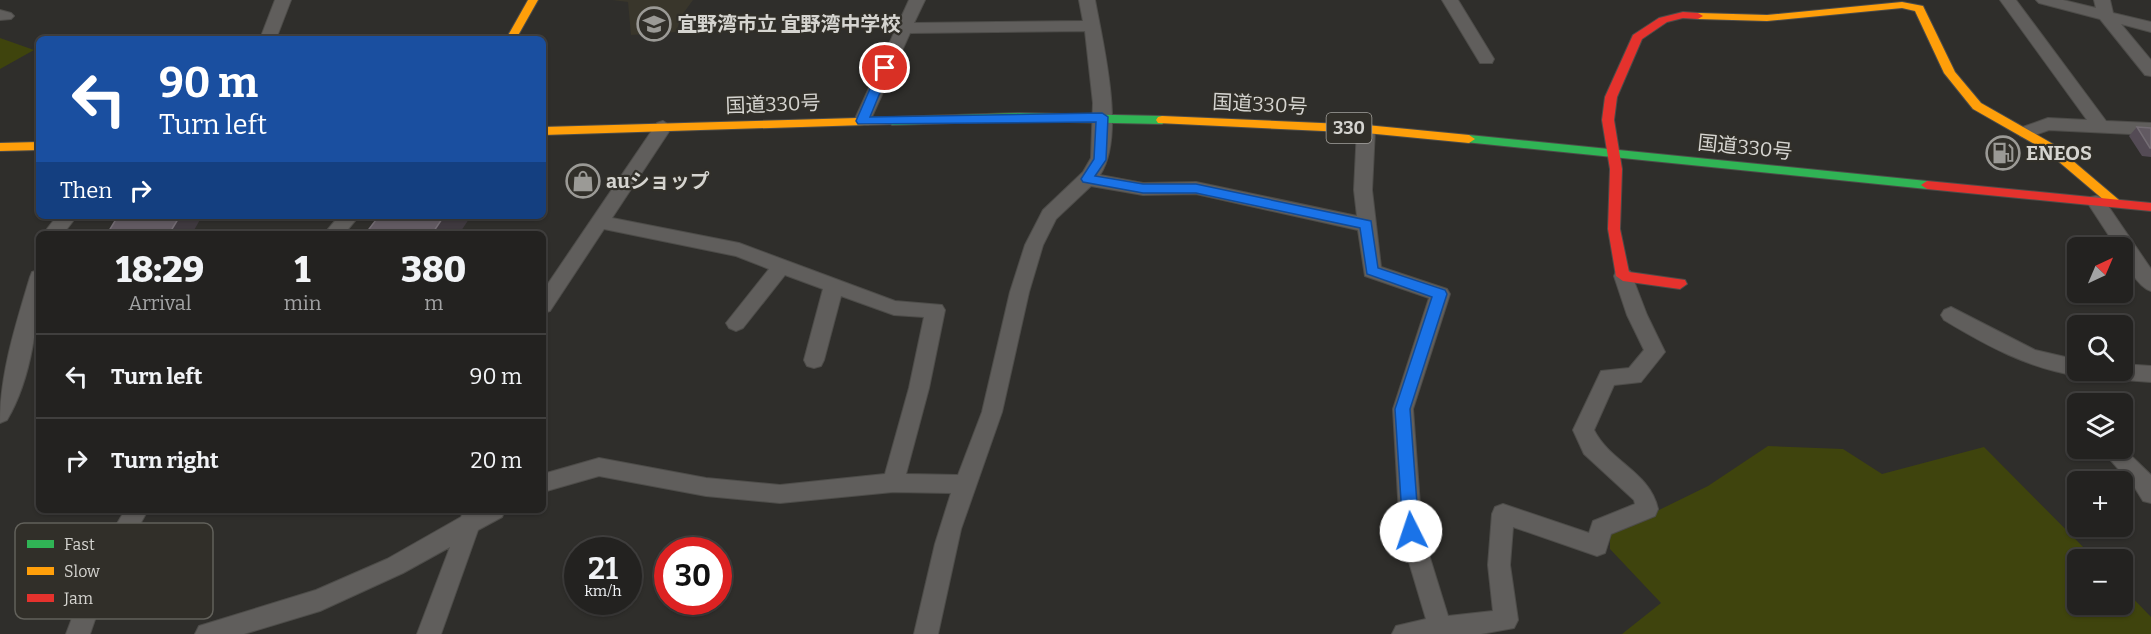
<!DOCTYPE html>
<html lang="en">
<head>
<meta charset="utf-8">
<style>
	:root { --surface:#232220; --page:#2b2a29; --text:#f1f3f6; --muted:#a3a4a5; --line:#403f3e }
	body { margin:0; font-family:Bitter,"Noto Sans JP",serif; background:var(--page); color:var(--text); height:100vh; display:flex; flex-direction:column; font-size:22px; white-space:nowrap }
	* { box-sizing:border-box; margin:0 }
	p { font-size:20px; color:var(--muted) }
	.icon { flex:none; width:33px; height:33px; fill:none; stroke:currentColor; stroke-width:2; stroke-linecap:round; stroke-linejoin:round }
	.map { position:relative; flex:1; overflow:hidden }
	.drawer { position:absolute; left:36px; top:231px; width:510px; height:282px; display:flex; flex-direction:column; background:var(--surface); border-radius:9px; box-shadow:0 2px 4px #0004,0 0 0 2px var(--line) }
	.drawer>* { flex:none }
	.banner { position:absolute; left:36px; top:36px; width:510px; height:183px; border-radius:9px; box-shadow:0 2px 4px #0004,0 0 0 2px var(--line); background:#1a4fa0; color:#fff; overflow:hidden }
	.needle { width:39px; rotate:44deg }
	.buttons { position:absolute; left:2067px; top:237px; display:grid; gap:12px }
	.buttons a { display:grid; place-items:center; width:66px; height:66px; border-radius:9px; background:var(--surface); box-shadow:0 2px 4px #0004,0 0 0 2px var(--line); font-size:30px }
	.speed { position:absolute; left:564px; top:537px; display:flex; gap:12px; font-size:30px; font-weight:700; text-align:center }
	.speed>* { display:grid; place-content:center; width:78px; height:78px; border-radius:50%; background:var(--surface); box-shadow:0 2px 4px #0004,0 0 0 2px var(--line); line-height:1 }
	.speed small { font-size:15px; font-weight:400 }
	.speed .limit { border:9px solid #d22; background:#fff; color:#111 }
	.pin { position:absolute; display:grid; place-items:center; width:51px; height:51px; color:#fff; margin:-26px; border:3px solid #fff; border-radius:50%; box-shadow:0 2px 6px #0007 }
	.me { position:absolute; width:66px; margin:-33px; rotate:356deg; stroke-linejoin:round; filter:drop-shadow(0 0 4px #0008) }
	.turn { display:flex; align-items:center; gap:21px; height:126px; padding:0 24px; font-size:27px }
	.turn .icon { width:78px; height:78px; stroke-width:2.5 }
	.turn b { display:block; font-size:42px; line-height:51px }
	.then { display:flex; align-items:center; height:57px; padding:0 24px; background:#0003; gap:12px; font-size:22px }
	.eta { display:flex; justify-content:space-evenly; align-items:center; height:102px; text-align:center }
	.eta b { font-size:36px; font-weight:800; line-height:42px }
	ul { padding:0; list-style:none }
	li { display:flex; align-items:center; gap:18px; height:84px; padding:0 24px; border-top:2px solid var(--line) }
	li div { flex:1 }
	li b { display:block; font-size:22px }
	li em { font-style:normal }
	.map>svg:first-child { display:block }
</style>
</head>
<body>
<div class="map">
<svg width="2151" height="634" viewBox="0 0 2151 634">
	<rect width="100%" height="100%" fill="#2f2e2b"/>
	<path fill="#39362b" d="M 612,0 L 693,0 L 682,15 L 676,32 L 631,35 L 628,2 Z"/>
	<path fill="#3f440d" d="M 0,38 L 34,50 L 0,69 Z
		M 1768,446 L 1843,449 L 1882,474 L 1984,447 L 2095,559 L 2078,560 L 2078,604 L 2122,604 L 2123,588 L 2151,617 L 2151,634 L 1622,634 L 1661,603 L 1610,549 L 1610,534 L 1708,486 Z"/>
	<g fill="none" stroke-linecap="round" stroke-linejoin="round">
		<g stroke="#4d4c49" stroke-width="2">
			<path id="street" d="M 275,0 L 291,0 L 276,39 L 260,39 Z
				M 909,0 L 925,0 L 914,23 L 1083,21 L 1079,0 L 1095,0 C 1103,44 1126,136 1100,175 L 1143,183 L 1196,182 L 1357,216 L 1354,190 L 1357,129 L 1360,125 L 1372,125 L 1375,129 L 1372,190 L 1381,267 L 1447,289 L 1450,294 L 1413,409 L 1422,532 L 1448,616 L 1493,611 L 1488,565 L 1492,514 L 1495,507 L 1503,504 L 1589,533 L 1593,521 L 1635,504 L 1634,500 L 1584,454 L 1573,430 L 1601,371 L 1629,368 L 1644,350 L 1627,315 L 1614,276 L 1616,271 L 1630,271 L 1632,276 L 1647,315 L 1665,352 L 1641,382 L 1614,385 L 1594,430 C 1610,462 1650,472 1658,509 L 1655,516 L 1611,534 L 1605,553 L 1597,556 L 1513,527 L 1510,565 L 1518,620 L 1514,628 L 1481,634 L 1392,634 L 1396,626 L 1426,619 L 1400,532 L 1393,409 L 1429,298 L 1365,276 L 1358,230 L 1196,194 L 1143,195 L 1091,186 L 1056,219 L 1043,245 L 1029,292 L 1002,412 L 961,529 L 938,634 L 914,634 L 935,544 L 951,493 L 893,492 L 780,503 L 706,496 L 599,476 L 543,492 L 543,474 L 599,458 L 706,478 L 780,485 L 885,474 L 909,388 L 924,317 L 894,315 L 841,296 L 824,360 L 821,366 L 814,368 L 807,366 L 804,360 L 823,289 L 785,275 L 743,328 L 736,331 L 729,328 L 726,323 L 769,269 L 736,256 L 604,229 L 550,311 L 543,313 L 543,291 L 657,123 L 663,121 L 672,127 L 612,218 L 739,243 L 895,301 L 942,305 L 945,310 L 929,388 L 906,474 L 958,475 L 982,412 L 1010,292 L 1025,245 L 1043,210 L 1083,172 L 1091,158 L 1093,103 L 1085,31 L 910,33 L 870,121 L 868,125 L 856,125 L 854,121 Z
				M 1442,0 L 1458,0 L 1494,59 L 1492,63 L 1480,63 Z
				M 2000,0 L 2016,0 L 2106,121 L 2151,123 L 2151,135 L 2049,130 L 2026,138 L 2020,136 L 2017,132 L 2020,128 L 2048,118 L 2087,120 Z
				M 2036,0 L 2063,0 L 2096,8 L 2094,0 L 2110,0 L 2113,13 L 2151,22 L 2151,32 L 2121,24 L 2151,60 L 2151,76 L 2145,75 L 2100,19 L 2039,3 Z
				M 0,10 L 11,13 L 14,16 L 11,19 L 0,20 Z
				M 2096,196 L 2102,197 L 2151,269 L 2151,291 C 2138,287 2122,261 2122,248 L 2117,248 L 2087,202 L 2090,197 Z
				M 57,216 L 77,216 L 63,234 L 43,234 Z
				M 339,216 L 359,216 L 344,234 L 324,234 Z
				M 39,270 C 39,318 32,378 7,420 L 0,423 C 0,373 16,324 30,277 L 32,272 Z
				M 1951,307 L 2035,350 L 2078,360 L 2078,370 L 2087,370 L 2078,376 C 2028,368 1987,346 1944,320 L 1941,315 L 1944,310 Z
				M 2122,364 L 2151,366 L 2151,382 L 2098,378 L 2091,376 L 2088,370 L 2122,370 Z
				M 2122,447 L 2151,475 L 2151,503 L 2143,501 L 2135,488 L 2100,448 Z
				M 125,510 L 148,510 L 109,579 L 90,634 L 66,634 L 91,568 Z
				M 469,510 L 505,510 L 502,517 L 478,530 L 441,634 L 417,634 L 450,547 L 403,573 L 320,611 L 244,634 L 195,634 L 199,626 L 316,590 L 387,559 L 461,517 L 463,512 Z"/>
		</g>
		<g stroke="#4d4c49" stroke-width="2">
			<path id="fast" d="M 1020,113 L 1162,116 L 1168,120 L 1162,124 L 1020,121 L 892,125 L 886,121 L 892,117 Z
				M 1469,135 L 1927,181 L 1933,185 L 1927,189 L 1465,142 L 1463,139 L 1465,136 Z"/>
		</g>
		<g stroke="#4d4c49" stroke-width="2">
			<path id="slow" d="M 528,0 L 538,0 L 516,39 L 506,39 Z
				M 1902,2 L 1923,6 L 1955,72 L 1981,103 L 2053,144 L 2119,200 L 2121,203 L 2119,206 L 2111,206 L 2045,150 L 1973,109 L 1944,73 L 1915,11 L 1902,8 L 1767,21 L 1698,19 L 1693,16 L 1698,13 L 1767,15 Z
				M 1162,116 L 1366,125 L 1469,135 L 1475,139 L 1469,143 L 1366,133 L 1158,123 L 1156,120 L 1158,117 Z
				M 892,117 L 898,121 L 896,124 L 543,135 L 543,127 Z
				M 39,142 L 39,150 L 0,151 L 0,143 Z"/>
		</g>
		<g stroke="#4d4c49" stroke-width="2">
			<path id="jam" d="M 1683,12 L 1698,13 L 1703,16 L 1698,19 L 1683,18 L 1667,22 L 1642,39 L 1617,97 L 1614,120 L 1622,169 L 1620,229 L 1629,272 L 1685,280 L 1687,284 L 1680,289 L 1623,281 L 1616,276 L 1608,229 L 1610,169 L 1602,120 L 1605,97 L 1633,35 L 1659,18 Z
				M 1927,181 L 2151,203 L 2151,211 L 1927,189 L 1921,185 Z"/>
		</g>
		<use href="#street" fill="#605e5c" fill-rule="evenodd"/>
		<use href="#fast" fill="#30b455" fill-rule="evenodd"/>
		<use href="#slow" fill="#ff9f0a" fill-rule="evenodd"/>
		<use href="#jam" fill="#e5322d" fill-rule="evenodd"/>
	</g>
	<path fill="#544b55" d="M 2137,127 L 2151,128 L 2151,157 L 2142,156 L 2129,136 Z"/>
	<path fill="#3f393f" d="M 180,216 L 202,216 L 192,234 L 169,234 Z
		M 444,216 L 471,216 L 459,234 L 432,234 Z"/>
	<path fill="#625a62" stroke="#746d74" stroke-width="1.5" d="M 2137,127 L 2151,128 L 2151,148 L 2150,148 Z
		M 118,216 L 180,216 L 169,234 L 107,234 Z
		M 379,216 L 391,217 L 444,216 L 432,234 L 374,234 L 366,233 Z"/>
	<path fill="#1a73e8" stroke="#114b97" stroke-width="1.5" d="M 885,64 L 890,68 L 870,117 L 1102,113 L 1108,117 L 1106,160 L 1095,176 L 1143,184 L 1196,184 L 1371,221 L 1378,268 L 1445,290 L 1447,294 L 1410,409 L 1419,531 L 1417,536 L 1411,538 L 1406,536 L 1403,531 L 1395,409 L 1432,297 L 1367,274 L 1360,228 L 1196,193 L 1143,193 L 1083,182 L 1081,179 L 1094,159 L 1096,122 L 858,124 L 856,121 L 879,68 Z"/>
	<defs>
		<g id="school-ring" transform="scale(1.725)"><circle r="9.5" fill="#312f29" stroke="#9b9a96" stroke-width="1.5"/><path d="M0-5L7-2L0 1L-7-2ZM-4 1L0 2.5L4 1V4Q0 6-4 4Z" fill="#9b9a96"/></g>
		<g id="fuel-ring" transform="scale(1.725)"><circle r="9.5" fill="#312f29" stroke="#9b9a96" stroke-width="1.5"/><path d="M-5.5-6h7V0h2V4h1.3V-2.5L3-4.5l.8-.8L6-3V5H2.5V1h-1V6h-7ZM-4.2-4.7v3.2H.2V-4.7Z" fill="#9b9a96"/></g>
		<g id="shop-ring" transform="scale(1.725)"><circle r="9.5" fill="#312f29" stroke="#9b9a96" stroke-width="1.5"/><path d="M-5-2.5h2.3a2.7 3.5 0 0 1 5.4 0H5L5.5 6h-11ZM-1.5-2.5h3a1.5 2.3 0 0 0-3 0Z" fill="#9b9a96"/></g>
	</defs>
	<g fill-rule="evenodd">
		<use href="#school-ring" x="654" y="24"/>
		<use href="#fuel-ring" x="2003" y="153"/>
		<use href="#shop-ring" x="583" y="181"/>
	</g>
	<g text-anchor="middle" stroke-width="4.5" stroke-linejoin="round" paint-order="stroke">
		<rect fill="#312f29" stroke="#a4a29e" stroke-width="1.5" x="1326.5" y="113" width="45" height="30" rx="4.5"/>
		<g font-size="18" font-weight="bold" fill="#d5d4d0">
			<text x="1349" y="134">330</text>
		</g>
		<g font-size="20" font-weight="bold" fill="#d5d4d0" stroke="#312f29" text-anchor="start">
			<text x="677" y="31">宜野湾市立 宜野湾中学校</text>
			<text x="2026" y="160">ENEOS</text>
			<text x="606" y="188">auショップ</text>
		</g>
		<g font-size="20" fill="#d5d4d0" stroke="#312f29">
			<text transform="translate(773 104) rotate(-2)" y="7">国道330号</text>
			<text transform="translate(1260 104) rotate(3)" y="7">国道330号</text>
			<text transform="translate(1745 147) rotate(6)" y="7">国道330号</text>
		</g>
	</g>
	<rect x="15" y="523" width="198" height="96" rx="9" fill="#312f29" stroke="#62615b" stroke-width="1.5"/>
	<rect x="27" y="540" width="27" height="8" fill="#30b455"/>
	<rect x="27" y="567" width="27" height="8" fill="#ff9f0a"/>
	<rect x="27" y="594" width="27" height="8" fill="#e5322d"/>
	<g font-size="16" fill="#d5d4d0">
		<text x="64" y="550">Fast</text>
		<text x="64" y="577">Slow</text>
		<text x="64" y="604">Jam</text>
	</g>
</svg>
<div class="buttons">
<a><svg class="needle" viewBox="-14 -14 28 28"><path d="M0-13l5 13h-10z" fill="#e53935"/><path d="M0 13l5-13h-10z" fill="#a3a4a5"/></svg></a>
<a><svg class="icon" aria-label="search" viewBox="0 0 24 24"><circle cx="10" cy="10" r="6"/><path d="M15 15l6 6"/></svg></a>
<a><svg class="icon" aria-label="layers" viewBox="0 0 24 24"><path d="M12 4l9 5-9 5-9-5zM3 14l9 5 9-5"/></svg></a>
<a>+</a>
<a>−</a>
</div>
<div class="speed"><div>21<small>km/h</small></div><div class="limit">30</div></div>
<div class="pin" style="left:885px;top:68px;background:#d93025"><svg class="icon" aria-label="arrive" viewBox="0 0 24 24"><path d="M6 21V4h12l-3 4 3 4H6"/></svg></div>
<svg class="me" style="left:1411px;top:531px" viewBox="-20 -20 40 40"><circle r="19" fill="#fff"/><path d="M0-13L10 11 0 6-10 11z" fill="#1a73e8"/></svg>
<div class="banner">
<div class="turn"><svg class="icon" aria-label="left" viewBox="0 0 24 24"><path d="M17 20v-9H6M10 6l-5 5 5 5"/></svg><div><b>90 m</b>Turn left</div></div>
<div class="then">Then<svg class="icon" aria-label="right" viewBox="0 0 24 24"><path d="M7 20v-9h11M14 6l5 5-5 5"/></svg></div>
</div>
<section class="drawer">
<div class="eta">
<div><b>18:29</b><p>Arrival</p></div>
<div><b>1</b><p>min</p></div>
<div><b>380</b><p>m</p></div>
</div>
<ul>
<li><svg class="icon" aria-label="left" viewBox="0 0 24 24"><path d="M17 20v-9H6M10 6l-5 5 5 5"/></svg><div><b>Turn left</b></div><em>90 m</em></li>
<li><svg class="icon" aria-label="right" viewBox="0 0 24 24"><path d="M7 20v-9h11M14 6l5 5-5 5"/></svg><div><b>Turn right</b></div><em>20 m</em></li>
</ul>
</section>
</div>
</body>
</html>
